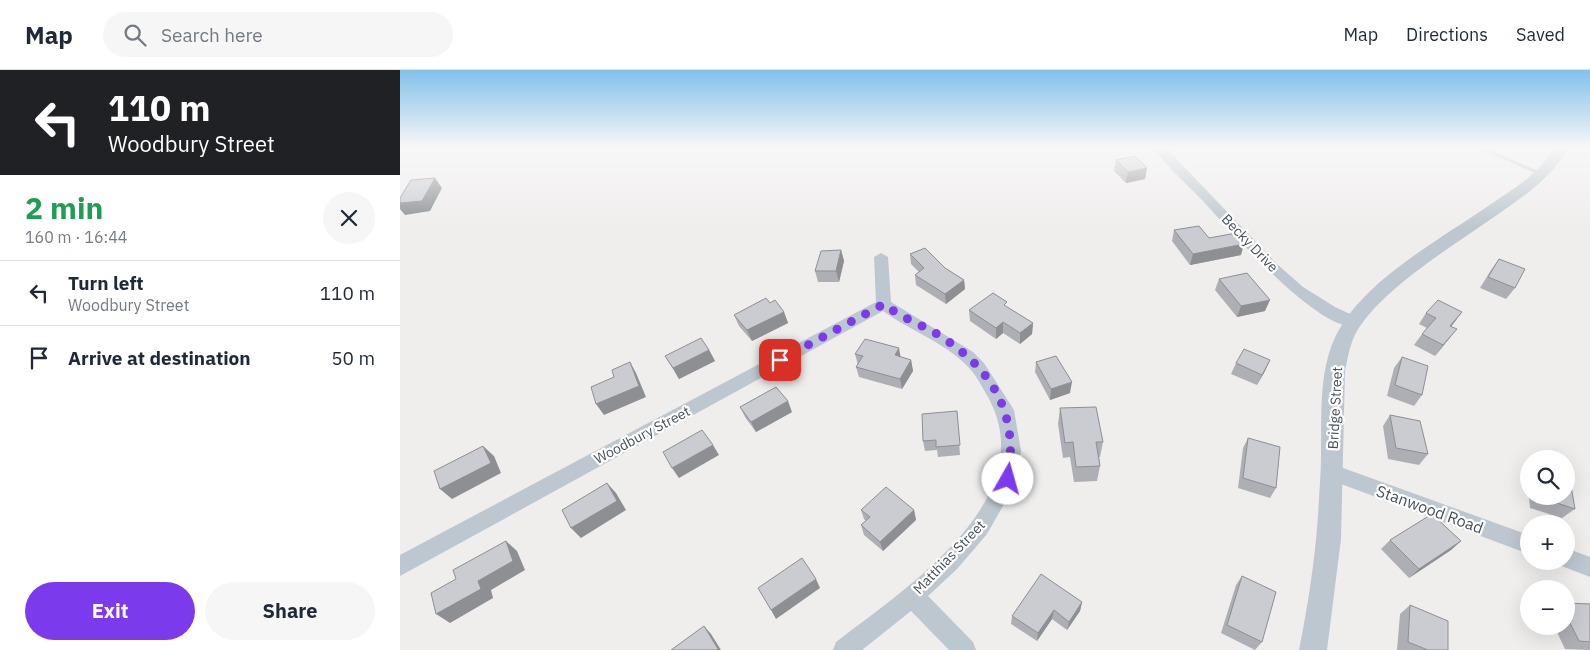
<!DOCTYPE html>
<html lang="en">
<head>
<meta charset="utf-8">
<style>
	:root { --surface:#fff; --page:#f6f6f7; --text:#1f2937; --muted:#747a83; --line:#e0e1e3; --accent:#7c3aed }
	body { margin:0; font-family:"IBM Plex Sans",sans-serif; background:var(--page); color:var(--text); height:100vh; display:flex; flex-direction:column; font-size:19px; white-space:nowrap }
	* { box-sizing:border-box; margin:0 }
	p { font-size:16px; color:var(--muted) }
	.icon { flex:none; width:28px; height:28px; fill:none; stroke:currentColor; stroke-width:2; stroke-linecap:round; stroke-linejoin:round }
	.map { position:relative; flex:1; overflow:hidden }
	.drawer { display:flex; flex-direction:column; background:var(--surface); width:400px }
	.drawer>* { flex:none }
	.hud { background:#202124; color:#fff; overflow:hidden }
	.controls { position:absolute; left:1120px; top:380px; display:grid; gap:10px }
	.controls a { display:grid; place-items:center; width:55px; height:55px; border-radius:50%; background:var(--surface); box-shadow:0 5px 20px #0002; font-size:25px }
	.pin { position:absolute; display:grid; place-items:center; width:42px; height:42px; color:#fff; margin:-21px; border-radius:10px; box-shadow:0 2px 8px #0006 }
	.me { position:absolute; width:55px; margin:-28px; rotate:7deg; stroke-linejoin:round; filter:drop-shadow(0 0 4px #0008) }
	.turn { display:flex; align-items:center; gap:18px; height:105px; padding:0 25px; font-size:22px }
	.turn .icon { width:65px; height:65px; stroke-width:2.5 }
	.turn b { display:block; font-size:35px; line-height:42px }
	.round { display:grid; place-items:center; flex:none; width:52px; height:52px; border-radius:26px; background:var(--page) }
	.headline { display:flex; align-items:center; justify-content:space-between; height:85px; padding:0 25px }
	h1 { font-size:30px; font-weight:800; line-height:38px; color:#1e9e55 }
	.action { display:flex; gap:10px; margin-top:auto; padding:10px 25px }
	.action a { flex:1; height:58px; border-radius:30px; background:var(--accent); color:#fff; font-size:20px; font-weight:800; line-height:58px; text-align:center }
	.action a+a { background:var(--page); color:var(--text) }
	ul { padding:0; list-style:none }
	li { display:flex; align-items:center; gap:15px; height:65px; padding:0 25px; border-top:1px solid var(--line) }
	li div { flex:1 }
	li b { display:block; font-size:19px }
	li em { font-style:normal }
	header { display:flex; align-items:center; gap:30px; box-sizing:border-box; height:70px; padding:0 25px; background:var(--surface); border-bottom:1px solid var(--line) }
	header strong { font-size:24px }
	nav { display:flex; gap:28px; margin-inline-start:auto; font-size:18px }
	.search { width:350px; height:45px; background:var(--page); display:flex; align-items:center; gap:12px; box-sizing:border-box; padding:0 18px; border-radius:28px; color:var(--muted); font-size:19px }
	main { display:flex; flex:1; min-height:0 }
	.map>svg:first-child { display:block }
</style>
</head>
<body>
<header>
<strong>Map</strong>
<div class="search"><svg class="icon" aria-label="search" viewBox="0 0 24 24"><circle cx="10" cy="10" r="6"/><path d="M15 15l6 6"/></svg>Search here</div>
<nav><a>Map</a><a>Directions</a><a>Saved</a></nav>
</header>
<main>
<section class="drawer">
<div class="hud">
<div class="turn"><svg class="icon" aria-label="left" viewBox="0 0 24 24"><path d="M17 20v-9H6M10 6l-5 5 5 5"/></svg><div><b>110 m</b>Woodbury Street</div></div>
</div>
<div class="headline"><div><h1>2 min</h1><p>160 m · 16:44</p></div><a class="round"><svg class="icon" aria-label="close" viewBox="0 0 24 24"><path d="M6 6l12 12M18 6L6 18"/></svg></a></div>
<ul>
<li><svg class="icon" aria-label="left" viewBox="0 0 24 24"><path d="M17 20v-9H6M10 6l-5 5 5 5"/></svg><div><b>Turn left</b><p>Woodbury Street</p></div><em>110 m</em></li>
<li><svg class="icon" aria-label="arrive" viewBox="0 0 24 24"><path d="M6 21V4h12l-3 4 3 4H6"/></svg><div><b>Arrive at destination</b></div><em>50 m</em></li>
</ul>
<div class="action"><a>Exit</a><a>Share</a></div>
</section>
<div class="map">
<svg width="1190" height="580" viewBox="0 0 1190 580">
	<rect width="100%" height="100%" fill="#f0eded"/>
	<g fill="none" stroke-linecap="round" stroke-linejoin="round">
		<path fill="#bdc7cf" fill-rule="evenodd" d="M 1082,78 L 1086,78 L 1145,104 L 1144,105 L 1140,105 L 1082,80 Z"/>
		<path fill="#bdc7cf" fill-rule="evenodd" d="M 752,77 L 765,77 L 878,195 L 903,217 L 935,237 L 959,248 L 962,252 L 959,256 C 922,267 827,157 802,130 C 785,113 767,96 752,77 Z
			M 481,183 L 488,187 L 491,232 L 573,282 L 584,293 L 614,340 L 621,381 L 612,420 L 587,464 L 557,499 L 528,526 L 573,572 L 576,580 L 549,580 L 511,541 L 462,580 L 433,580 L 436,572 C 506,518 649,426 585,322 C 581,315 577,307 571,300 C 547,273 512,262 483,241 L 0,506 L 0,485 L 476,232 L 474,187 Z
			M 932,394 L 1129,465 L 1129,484 L 925,408 L 923,402 L 925,396 Z
			M 1166,478 L 1190,487 L 1190,507 L 1159,495 L 1157,491 L 1166,491 Z"/>
		<path fill="#bdc7cf" fill-rule="evenodd" d="M 1155,77 L 1169,77 C 1153,105 1130,122 1104,140 C 1061,171 984,216 957,261 C 950,273 948,287 945,301 L 941,469 L 927,580 L 899,580 C 908,535 915,490 918,445 C 919,425 921,405 921,384 C 922,337 917,286 948,246 C 982,200 1044,167 1091,134 C 1115,118 1140,103 1155,77 Z"/>
	</g>
	<path fill="#aeafb5" d="M 716,90 L 747,98 L 745,109 L 726,113 L 714,101 Z
		M 774,160 L 809,168 L 841,185 L 790,195 L 772,171 Z
		M 441,180 L 444,191 L 439,212 L 418,212 L 415,201 Z
		M 510,184 L 545,198 L 564,210 L 565,219 L 546,234 L 516,215 L 515,205 L 519,202 L 511,194 Z
		M 1099,189 L 1115,218 L 1106,229 L 1080,218 L 1091,200 Z
		M 819,209 L 865,241 L 837,247 L 815,220 Z
		M 370,233 L 384,242 L 388,253 L 352,271 L 339,256 L 334,245 Z
		M 607,237 L 633,253 L 632,264 L 620,274 L 603,263 L 596,269 L 570,251 L 569,240 Z
		M 1062,242 L 1051,256 L 1048,270 L 1035,286 L 1014,275 L 1022,264 L 1027,258 L 1019,254 L 1026,243 Z
		M 309,280 L 315,291 L 279,309 L 265,286 Z
		M 455,284 L 501,287 L 511,290 L 513,301 L 502,319 L 459,307 L 456,297 L 458,295 Z
		M 1002,287 L 1022,325 L 1014,336 L 987,326 L 994,298 Z
		M 870,290 L 865,301 L 857,315 L 831,304 L 836,293 Z
		M 636,292 L 670,323 L 650,330 L 635,302 Z
		M 340,337 L 392,342 L 356,362 L 345,347 Z
		M 660,338 L 703,372 L 700,387 L 699,387 L 700,396 L 697,411 L 674,412 L 670,387 L 663,388 L 658,354 Z
		M 557,341 L 560,385 L 538,387 L 537,380 L 525,381 L 523,371 Z
		M 990,345 L 1028,384 L 1019,395 L 988,389 L 983,356 Z
		M 848,368 L 876,418 L 870,428 L 838,418 L 843,378 Z
		M 1129,426 L 1166,426 L 1175,439 L 1162,448 L 1130,438 Z
		M 461,440 L 514,440 L 516,450 L 483,481 L 464,465 L 461,455 L 466,451 L 464,449 Z
		M 990,470 L 1061,471 L 1051,480 L 1009,508 L 981,479 Z
		M 842,506 L 862,572 L 855,580 L 821,563 L 836,515 Z
		M 682,532 L 680,541 L 667,560 L 652,549 L 637,571 L 611,554 L 612,546 Z
		M 1166,533 L 1190,534 L 1190,580 L 1165,579 L 1154,556 L 1166,556 Z
		M 1010,535 L 1048,580 L 997,580 L 1000,544 Z"/>
	<path fill="#8d8f93" d="M 747,98 L 745,109 L 726,113 L 728,102 Z
		M 35,108 L 42,118 L 30,141 L 5,145 L 0,139 L 0,133 Z
		M 844,174 L 841,185 L 790,195 L 793,184 Z
		M 441,180 L 444,191 L 439,212 L 436,201 Z
		M 564,210 L 565,219 L 546,234 L 545,224 Z
		M 870,230 L 865,241 L 837,247 L 841,236 Z
		M 384,242 L 388,253 L 352,271 L 347,260 Z
		M 1062,242 L 1054,253 L 1042,267 L 1050,256 Z
		M 603,252 L 603,263 L 596,269 L 596,258 Z
		M 633,253 L 632,264 L 620,274 L 620,263 Z
		M 1057,259 L 1048,270 L 1035,286 L 1043,275 Z
		M 499,278 L 501,289 L 495,285 Z
		M 309,280 L 315,291 L 279,309 L 273,298 Z
		M 511,290 L 513,301 L 502,319 L 500,309 Z
		M 870,290 L 865,301 L 857,315 L 862,305 Z
		M 230,292 L 236,303 L 246,327 L 204,345 L 196,334 Z
		M 672,312 L 670,323 L 650,330 L 651,319 Z
		M 388,331 L 392,342 L 356,362 L 351,352 Z
		M 313,375 L 319,385 L 279,408 L 272,398 Z
		M 83,376 L 94,386 L 101,403 L 52,429 L 40,419 Z
		M 207,413 L 216,423 L 226,440 L 181,468 L 171,458 Z
		M 514,440 L 516,450 L 483,481 L 480,472 Z
		M 106,471 L 117,481 L 125,500 L 91,520 L 93,528 L 50,553 L 36,544 Z
		M 1061,471 L 1051,480 L 1009,508 L 1019,499 Z
		M 416,509 L 420,518 L 376,549 L 371,540 Z
		M 682,532 L 680,541 L 667,560 L 669,552 Z
		M 654,540 L 652,549 L 637,571 L 638,563 Z
		M 304,556 L 311,564 L 321,580 L 316,580 Z"/>
	<path fill="#caccd2" stroke="#8d8f93" d="M 735,86 L 747,98 L 728,102 L 716,90 Z
		M 35,108 L 22,131 L 0,133 L 0,128 L 11,110 Z
		M 799,156 L 809,168 L 842,162 L 844,174 L 793,184 L 774,160 Z
		M 525,178 L 545,198 L 564,210 L 545,224 L 515,205 L 524,198 L 510,184 Z
		M 441,180 L 436,201 L 415,201 L 421,181 Z
		M 1099,189 L 1125,199 L 1115,218 L 1088,207 Z
		M 847,203 L 870,230 L 841,236 L 819,209 Z
		M 593,223 L 607,232 L 604,235 L 633,253 L 620,263 L 603,252 L 596,258 L 569,240 Z
		M 366,228 L 370,233 L 375,230 L 384,242 L 347,260 L 334,245 Z
		M 1038,230 L 1062,242 L 1050,256 L 1057,259 L 1043,275 L 1022,264 L 1036,248 L 1026,243 Z
		M 301,268 L 309,280 L 273,298 L 265,286 Z
		M 465,269 L 499,278 L 495,285 L 511,290 L 500,309 L 456,297 L 463,286 L 455,284 Z
		M 844,279 L 870,290 L 862,305 L 836,293 Z
		M 656,286 L 672,312 L 651,319 L 636,292 Z
		M 1002,287 L 1028,296 L 1022,325 L 995,315 Z
		M 230,292 L 239,316 L 196,334 L 191,317 L 214,307 L 212,300 Z
		M 376,317 L 388,331 L 351,352 L 340,337 Z
		M 696,337 L 703,372 L 696,372 L 700,396 L 676,397 L 673,372 L 665,373 L 660,338 Z
		M 557,341 L 560,375 L 536,377 L 536,370 L 523,371 L 522,344 Z
		M 990,345 L 1020,351 L 1028,384 L 996,378 Z
		M 302,360 L 313,375 L 272,398 L 263,382 Z
		M 848,368 L 880,377 L 876,418 L 843,408 Z
		M 83,376 L 91,393 L 40,419 L 34,401 Z
		M 207,413 L 217,431 L 171,458 L 162,440 Z
		M 1166,415 L 1171,416 L 1175,439 L 1142,428 L 1142,426 L 1166,426 Z
		M 486,417 L 514,440 L 480,472 L 461,455 L 470,447 L 461,440 Z
		M 1032,444 L 1061,471 L 1019,499 L 990,470 Z
		M 106,471 L 113,491 L 78,511 L 81,519 L 36,544 L 31,523 L 56,509 L 53,500 Z
		M 402,488 L 416,509 L 371,540 L 358,518 Z
		M 641,504 L 682,532 L 669,552 L 654,540 L 638,563 L 612,546 Z
		M 842,506 L 876,522 L 862,572 L 827,555 Z
		M 1166,533 L 1190,534 L 1190,572 L 1179,571 L 1166,545 Z
		M 1010,535 L 1048,551 L 1048,580 L 1028,580 L 1008,572 Z
		M 304,556 L 318,579 L 316,580 L 271,580 Z"/>
	<linearGradient id="sky" x2="0" y2="1"><stop stop-color="#81c0ea"/><stop offset="0.49" stop-color="#f8f7f7"/><stop offset="1" stop-color="#f8f7f7" stop-opacity="0"/></linearGradient>
	<rect width="1190" height="158" fill="url(#sky)"/>
	<g fill="none" stroke-linecap="round" stroke-linejoin="round">
		<path stroke="#7c3aed" stroke-width="9" stroke-dasharray="0 16.2" d="M 380,290 L 484,234 C 500,247 520,254 537,264 C 593,299 619,343 608,409"/>
	</g>
	<g text-anchor="middle" stroke-width="4.5" stroke-linejoin="round" paint-order="stroke">
		<g font-size="14" fill="#454f5a" stroke="#fff">
			<text transform="translate(850 173) rotate(46)" y="5">Becky Drive</text>
			<text transform="translate(935 338) rotate(-87)" y="5">Bridge Street</text>
			<text transform="translate(242 365) rotate(-28)" y="5">Woodbury Street</text>
			<text transform="translate(549 487) rotate(-46)" y="5">Matthias Street</text>
		</g>
		<g font-size="16" fill="#454f5a" stroke="#fff">
			<text transform="translate(1030 439) rotate(20)" y="6">Stanwood Road</text>
		</g>
	</g>
</svg>
<div class="controls">
<a><svg class="icon" aria-label="search" viewBox="0 0 24 24"><circle cx="10" cy="10" r="6"/><path d="M15 15l6 6"/></svg></a>
<a>+</a>
<a>−</a>
</div>
<div class="pin" style="left:380px;top:290px;background:#d93025"><svg class="icon" aria-label="arrive" viewBox="0 0 24 24"><path d="M6 21V4h12l-3 4 3 4H6"/></svg></div>
<svg class="me" style="left:608px;top:409px" viewBox="-20 -20 40 40"><circle r="19" fill="#fff"/><path d="M0-13L10 11 0 6-10 11z" fill="#7c3aed"/></svg>
</div>
</main>
</body>
</html>
